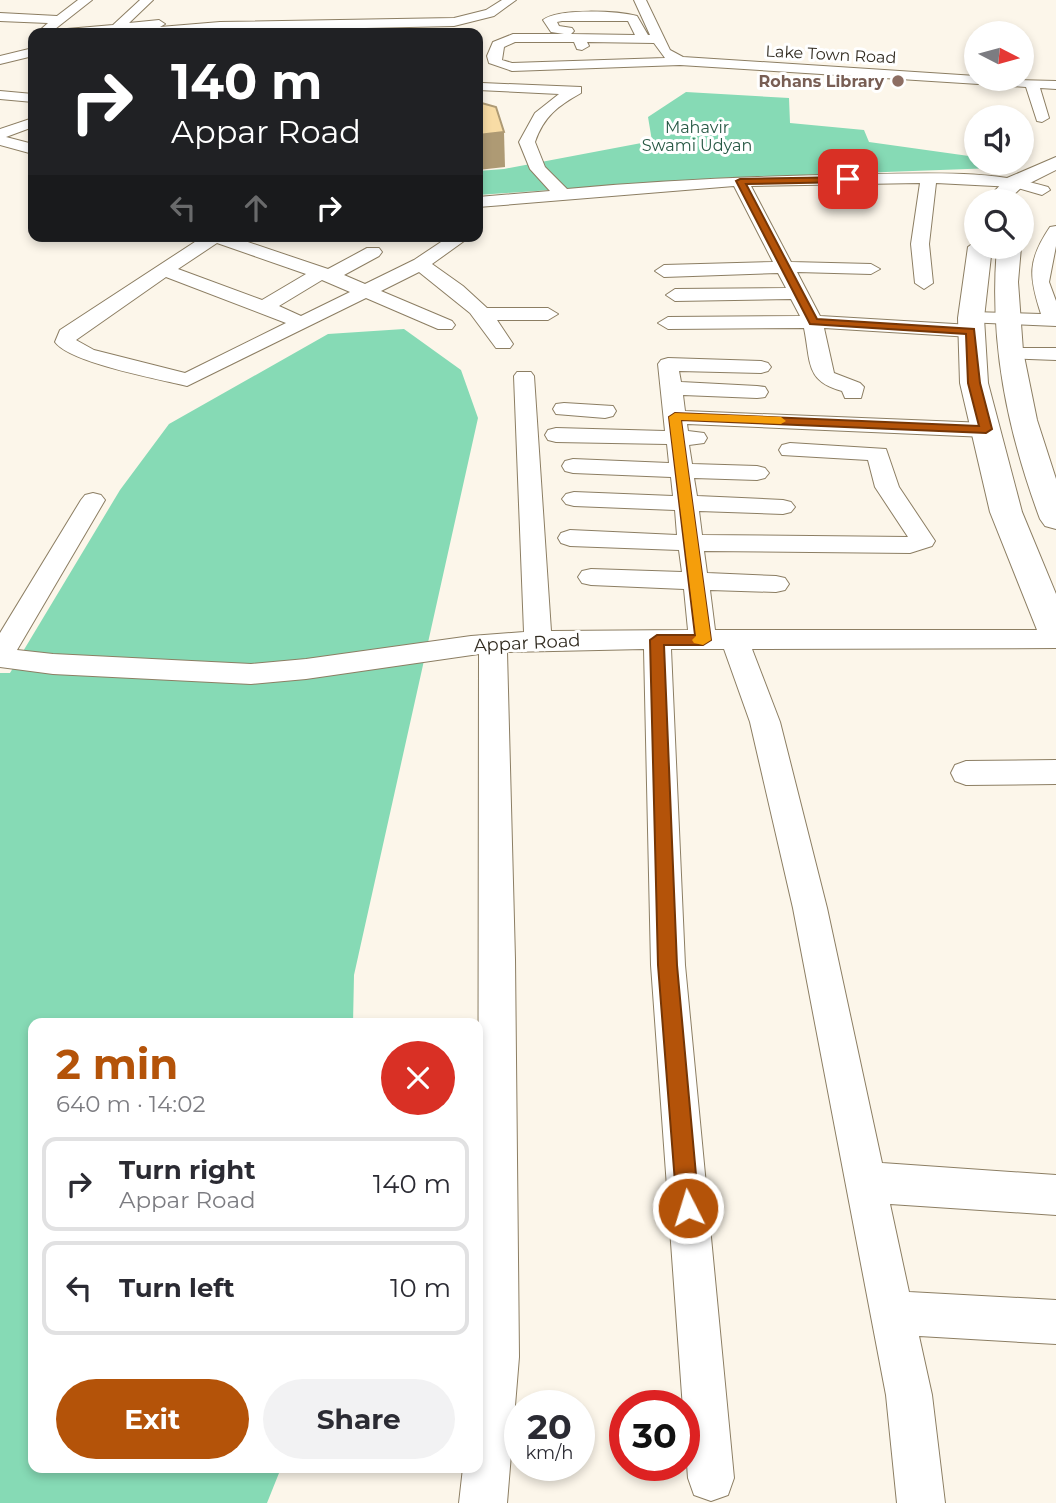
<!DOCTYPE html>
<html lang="en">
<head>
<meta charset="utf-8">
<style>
	:root { --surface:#fff; --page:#f2f2f3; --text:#2b2b33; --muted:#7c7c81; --line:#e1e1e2; --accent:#b45309 }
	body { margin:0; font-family:Montserrat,sans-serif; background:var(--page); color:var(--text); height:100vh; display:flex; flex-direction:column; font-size:26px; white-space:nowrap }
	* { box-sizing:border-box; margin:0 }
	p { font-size:23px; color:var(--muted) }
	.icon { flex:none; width:38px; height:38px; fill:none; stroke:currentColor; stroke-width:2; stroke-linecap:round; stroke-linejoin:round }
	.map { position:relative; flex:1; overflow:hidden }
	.sheet { position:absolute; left:28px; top:1018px; width:455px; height:455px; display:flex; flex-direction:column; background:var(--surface); border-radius:14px; box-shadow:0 4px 10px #0003 }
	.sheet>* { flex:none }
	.banner { position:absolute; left:28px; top:28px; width:455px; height:214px; border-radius:14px; box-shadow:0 4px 10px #0003; background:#202124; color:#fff; overflow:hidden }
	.needle { width:46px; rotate:96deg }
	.tools { position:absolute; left:964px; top:21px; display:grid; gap:14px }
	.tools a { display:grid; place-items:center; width:70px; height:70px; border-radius:50%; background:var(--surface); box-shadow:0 4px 10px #0003; font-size:35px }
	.speed { position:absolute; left:504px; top:1390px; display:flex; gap:14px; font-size:35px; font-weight:700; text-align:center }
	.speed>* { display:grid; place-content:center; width:91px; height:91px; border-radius:50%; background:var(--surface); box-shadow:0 4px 10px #0003; line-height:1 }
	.speed small { font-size:18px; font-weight:400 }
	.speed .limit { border:10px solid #d22; background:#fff; color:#111 }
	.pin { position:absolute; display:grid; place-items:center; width:60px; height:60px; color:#fff; margin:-30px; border-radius:14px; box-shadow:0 4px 10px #0006 }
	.me { position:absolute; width:77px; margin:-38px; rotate:355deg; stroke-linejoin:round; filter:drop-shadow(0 0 5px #0008) }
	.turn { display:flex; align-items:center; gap:24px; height:147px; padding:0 28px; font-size:32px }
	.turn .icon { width:91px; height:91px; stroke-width:2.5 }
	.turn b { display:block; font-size:49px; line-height:60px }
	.lanes { display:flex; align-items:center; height:66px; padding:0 28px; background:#0003; justify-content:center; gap:35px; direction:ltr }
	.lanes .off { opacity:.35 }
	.round { display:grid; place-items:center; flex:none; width:74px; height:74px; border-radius:37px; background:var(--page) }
	.headline { display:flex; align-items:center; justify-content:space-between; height:119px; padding:0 28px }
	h1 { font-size:42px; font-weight:700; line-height:52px; color:var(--accent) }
	.primary-button { display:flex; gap:14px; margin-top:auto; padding:14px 28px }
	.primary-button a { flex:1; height:80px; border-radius:42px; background:var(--accent); color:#fff; font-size:28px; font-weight:700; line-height:80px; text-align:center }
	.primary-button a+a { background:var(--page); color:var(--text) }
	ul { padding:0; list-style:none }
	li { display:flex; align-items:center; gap:21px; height:94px; margin:0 14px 10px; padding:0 14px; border:4px solid var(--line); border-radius:14px }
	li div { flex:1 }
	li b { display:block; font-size:26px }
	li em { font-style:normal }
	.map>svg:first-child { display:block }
</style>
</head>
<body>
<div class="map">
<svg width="1056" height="1503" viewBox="0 0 1056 1503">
	<rect width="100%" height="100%" fill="#fcf6ea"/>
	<path fill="#86dab5" d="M 686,92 L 789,98 L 790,123 L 864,130 L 869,142 L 976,157 L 976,163 L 1006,163 L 995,168 L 719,178 L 478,195 L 478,171 L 504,169 L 652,141 L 648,117 Z
		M 404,329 L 461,370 L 478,418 L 354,975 L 353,1024 L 33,1024 L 33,1468 L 281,1468 L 267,1503 L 0,1503 L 0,673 L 10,673 L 120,490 L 169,424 L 328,334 Z"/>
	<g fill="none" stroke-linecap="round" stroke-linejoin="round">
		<g stroke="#8c7e63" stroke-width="2">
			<path id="street" d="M 78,0 L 92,0 L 50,33 L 39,31 L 48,23 L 0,21 L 0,13 L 57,16 Z
				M 140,0 L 153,0 L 129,23 L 159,20 L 165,24 L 160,27 L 220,22 L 454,18 L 486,10 L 502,0 L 516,0 L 494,16 L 454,26 L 134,33 L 137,30 L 61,33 L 67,29 L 113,25 Z
				M 634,0 L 646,0 L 670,50 L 683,57 L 976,76 L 976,79 L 1056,81 L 1056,89 L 1040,88 L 1049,118 L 1042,122 L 1037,121 L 1026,87 L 680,65 L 512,71 L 489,63 L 487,56 L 493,42 L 513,34 L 564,34 L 551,32 L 543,20 C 558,8 618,11 637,16 L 648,35 L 650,35 ZM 562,21 L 628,21 L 635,35 L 571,34 L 574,31 L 572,28 L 559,26 L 557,22 ZM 515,42 L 574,42 L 577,49 L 582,50 L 589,46 L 587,42 L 654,43 L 665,58 L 512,63 L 502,60 L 504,47 Z
				M 33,48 L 33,56 L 0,64 L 0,56 Z
				M 482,83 L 581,87 L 581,93 C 558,106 544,116 535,142 L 545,167 L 567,189 C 666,180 764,176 864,174 C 926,174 988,169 1048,187 L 1050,190 L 1042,195 L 1014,187 L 936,183 L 929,244 L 933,283 L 924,289 L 915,283 L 911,244 L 920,183 L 751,186 L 791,262 L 871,264 L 880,269 L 871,274 L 797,272 L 820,316 L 971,325 L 978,327 L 981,331 L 978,335 L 971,337 L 824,328 L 834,373 L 860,383 L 864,387 L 861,398 L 845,398 L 842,391 C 805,381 811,362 804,328 L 668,329 L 658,323 L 668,317 L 800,316 L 791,299 L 675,301 L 666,295 L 675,289 L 786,288 L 778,273 L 664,277 L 655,271 L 664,265 L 773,262 L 734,186 L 478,207 L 478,197 L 550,191 L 530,169 L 519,142 L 535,113 L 559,94 L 478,90 L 478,84 Z
				M 0,91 L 33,94 L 33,102 L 0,99 Z
				M 33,118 L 33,127 L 6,137 L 33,144 L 33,154 L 0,145 L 0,129 Z
				M 1056,226 L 1056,246 L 1049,282 L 1056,301 L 1056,326 L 964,322 L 961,318 L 964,314 L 971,312 L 1041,314 C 1029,277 1027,261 1050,227 Z
				M 204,236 L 230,236 L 328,269 L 367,248 L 379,248 L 382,252 L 379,256 L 344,275 L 365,284 L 414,260 L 450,236 L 471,236 L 432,264 L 463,286 L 487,308 L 548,308 L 558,314 L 548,320 L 497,320 L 513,344 L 510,348 L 496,348 L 470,313 L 419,272 L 381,291 L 452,321 L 455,325 L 452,329 L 438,329 L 366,298 L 187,386 C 159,379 70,363 55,342 L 60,330 ZM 217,243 L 306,274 L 262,300 L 178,269 ZM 166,277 L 286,323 L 185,373 L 94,350 L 76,340 ZM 322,280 L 350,292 L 301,316 L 279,306 Z
				M 1010,348 L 1056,348 L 1056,360 L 1003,358 L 1000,354 L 1003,350 Z
				M 668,358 L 761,361 L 768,363 L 771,367 L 768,371 L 761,373 L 679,371 L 681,382 L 757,386 L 765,387 L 768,392 L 765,397 L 757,398 L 683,395 L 685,411 L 986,423 L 994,425 L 997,430 L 994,435 L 986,437 L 687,424 L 688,431 L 704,433 L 707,438 L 704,443 L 689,445 L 692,464 L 757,466 L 765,468 L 769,473 L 765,478 L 757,480 L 694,478 L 697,496 L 783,500 L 791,502 L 795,507 L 791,512 L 783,514 L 699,511 L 702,535 L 908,537 L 875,487 L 868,460 L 782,455 L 779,450 L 782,445 L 790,443 L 886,449 L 899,487 L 935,541 L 932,546 L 910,553 L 704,551 L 707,573 L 776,576 L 785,578 L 789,584 L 785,590 L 776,592 L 710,590 L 715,630 L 1056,630 L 1056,648 L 752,649 L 780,722 L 827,908 L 882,1163 L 1056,1175 L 1056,1215 L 890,1204 L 909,1292 L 1056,1300 L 1056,1344 L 919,1336 L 932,1395 L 945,1503 L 897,1503 L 886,1395 L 793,908 L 750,722 L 724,649 L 671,649 L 685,965 L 734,1478 L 728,1495 L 711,1501 L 694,1495 L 688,1478 L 651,965 L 644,649 L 507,652 L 515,959 L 519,1357 L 507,1503 L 459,1503 L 463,1468 L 478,1468 L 479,654 L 306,679 L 251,684 L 53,674 L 0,667 L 0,633 L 81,500 L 85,495 L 93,493 L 101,495 L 105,500 L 17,650 L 53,654 L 251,664 L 306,659 L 471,636 L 524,632 L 514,376 L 517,372 L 531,372 L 534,376 L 551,631 L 688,630 L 684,589 L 591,585 L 582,583 L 578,577 L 582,571 L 591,569 L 682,572 L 679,550 L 570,546 L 561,543 L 558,538 L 561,533 L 570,530 L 677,535 L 675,510 L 574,506 L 566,504 L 562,499 L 566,494 L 574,492 L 673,496 L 671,477 L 573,473 L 565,471 L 562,466 L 565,461 L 573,459 L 669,463 L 667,444 L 556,442 L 548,440 L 545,435 L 548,430 L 556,428 L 665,431 L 658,364 L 661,360 Z
				M 564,403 L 613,406 L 616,411 L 613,416 L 605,418 L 556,414 L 553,409 L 556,404 Z
				M 1056,760 L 1056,784 L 966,785 L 955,781 L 951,773 L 955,765 L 966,761 Z"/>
		</g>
		<g stroke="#8c7e63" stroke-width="2">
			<path id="secondary" d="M 1056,157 L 1056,170 L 1022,187 L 1007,201 L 985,201 L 1007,178 Z
				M 976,241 L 976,247 L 992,247 L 984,318 L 988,383 L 1022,512 L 1056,594 L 1056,647 L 1044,643 L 1039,635 L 990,512 L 960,383 L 958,318 L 968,247 Z
				M 997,247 L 1021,247 L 1018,282 L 1023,351 L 1037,420 L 1056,479 L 1056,529 L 1045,526 L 1040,519 C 1007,430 989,342 997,247 Z"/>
		</g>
		<use href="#street" fill="#fff" fill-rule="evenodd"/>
		<use href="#secondary" fill="#fff" fill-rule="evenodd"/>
	</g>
	<path fill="#ae9a74" d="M 504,132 L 505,167 L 478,170 L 478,135 Z"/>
	<path fill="#f8dca5" stroke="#ae9a74" stroke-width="2" d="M 478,102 L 496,107 L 504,132 L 478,135 Z"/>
	<path fill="#b45309" stroke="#753606" stroke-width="2" d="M 851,177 L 848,182 L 746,184 L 817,319 L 974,329 L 980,383 L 992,429 L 986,433 L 681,420 L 711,640 L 703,645 L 664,645 L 677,965 L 699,1208 L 696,1215 L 688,1219 L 680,1215 L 677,1208 L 658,965 L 650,640 L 657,635 L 695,635 L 669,417 L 675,413 L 979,426 L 968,383 L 966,334 L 810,324 L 736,181 L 740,179 Z"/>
	<path fill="#f59e0b" d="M 675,413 L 781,417 L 786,421 L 781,424 L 681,420 L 711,640 L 703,645 L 694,643 L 692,640 L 696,636 L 669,417 Z"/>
	<circle fill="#8d6e63" stroke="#fff" stroke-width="2.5" cx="898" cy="81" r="7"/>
	<g text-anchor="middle" stroke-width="6" stroke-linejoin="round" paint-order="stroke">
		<g font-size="16" fill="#312b20" stroke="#fff">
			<text transform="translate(831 54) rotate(3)" y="6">Lake Town Road</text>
		</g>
		<g font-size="16" font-weight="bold" fill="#785e54" stroke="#fff" text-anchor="end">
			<text x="884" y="87">Rohans Library</text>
		</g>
		<g font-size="16" fill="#285945" stroke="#fff">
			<text x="697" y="133">Mahavir<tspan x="697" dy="18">Swami Udyan</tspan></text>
		</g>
		<g font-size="18" fill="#312b20" stroke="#fff">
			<text transform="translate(527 643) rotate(-3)" y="6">Appar Road</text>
		</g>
	</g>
</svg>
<div class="tools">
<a><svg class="needle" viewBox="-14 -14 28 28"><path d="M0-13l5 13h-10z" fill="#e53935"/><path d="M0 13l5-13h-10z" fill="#7c7c81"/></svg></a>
<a><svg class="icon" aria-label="sound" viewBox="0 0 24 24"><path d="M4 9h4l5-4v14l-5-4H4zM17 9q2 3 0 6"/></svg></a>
<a><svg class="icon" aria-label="search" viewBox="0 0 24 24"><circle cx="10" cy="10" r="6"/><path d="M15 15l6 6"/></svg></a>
</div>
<div class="speed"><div>20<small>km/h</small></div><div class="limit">30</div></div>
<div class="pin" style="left:848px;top:179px;background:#d93025"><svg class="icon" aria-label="arrive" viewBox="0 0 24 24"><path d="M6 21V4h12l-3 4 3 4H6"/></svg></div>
<svg class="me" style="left:688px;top:1208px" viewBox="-20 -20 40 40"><circle r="17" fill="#b45309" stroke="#fff" stroke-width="3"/><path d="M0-11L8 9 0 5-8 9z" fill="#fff"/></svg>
<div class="banner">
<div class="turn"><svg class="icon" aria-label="right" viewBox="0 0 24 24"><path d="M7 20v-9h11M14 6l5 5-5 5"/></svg><div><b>140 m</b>Appar Road</div></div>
<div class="lanes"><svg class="icon off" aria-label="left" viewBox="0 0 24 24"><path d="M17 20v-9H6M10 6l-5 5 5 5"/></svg><svg class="icon off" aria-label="ahead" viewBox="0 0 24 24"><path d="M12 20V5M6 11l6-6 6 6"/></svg><svg class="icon" aria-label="right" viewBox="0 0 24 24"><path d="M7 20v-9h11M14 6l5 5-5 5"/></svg></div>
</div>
<section class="sheet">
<div class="headline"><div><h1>2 min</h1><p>640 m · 14:02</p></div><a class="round" style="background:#d93025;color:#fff"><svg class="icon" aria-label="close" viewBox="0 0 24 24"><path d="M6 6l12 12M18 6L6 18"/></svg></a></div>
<ul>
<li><svg class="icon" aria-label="right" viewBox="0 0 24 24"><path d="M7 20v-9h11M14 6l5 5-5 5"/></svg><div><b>Turn right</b><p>Appar Road</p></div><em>140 m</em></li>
<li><svg class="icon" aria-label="left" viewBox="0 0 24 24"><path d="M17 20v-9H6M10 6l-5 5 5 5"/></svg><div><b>Turn left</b></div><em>10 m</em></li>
</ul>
<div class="primary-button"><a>Exit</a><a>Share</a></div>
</section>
</div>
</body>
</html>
